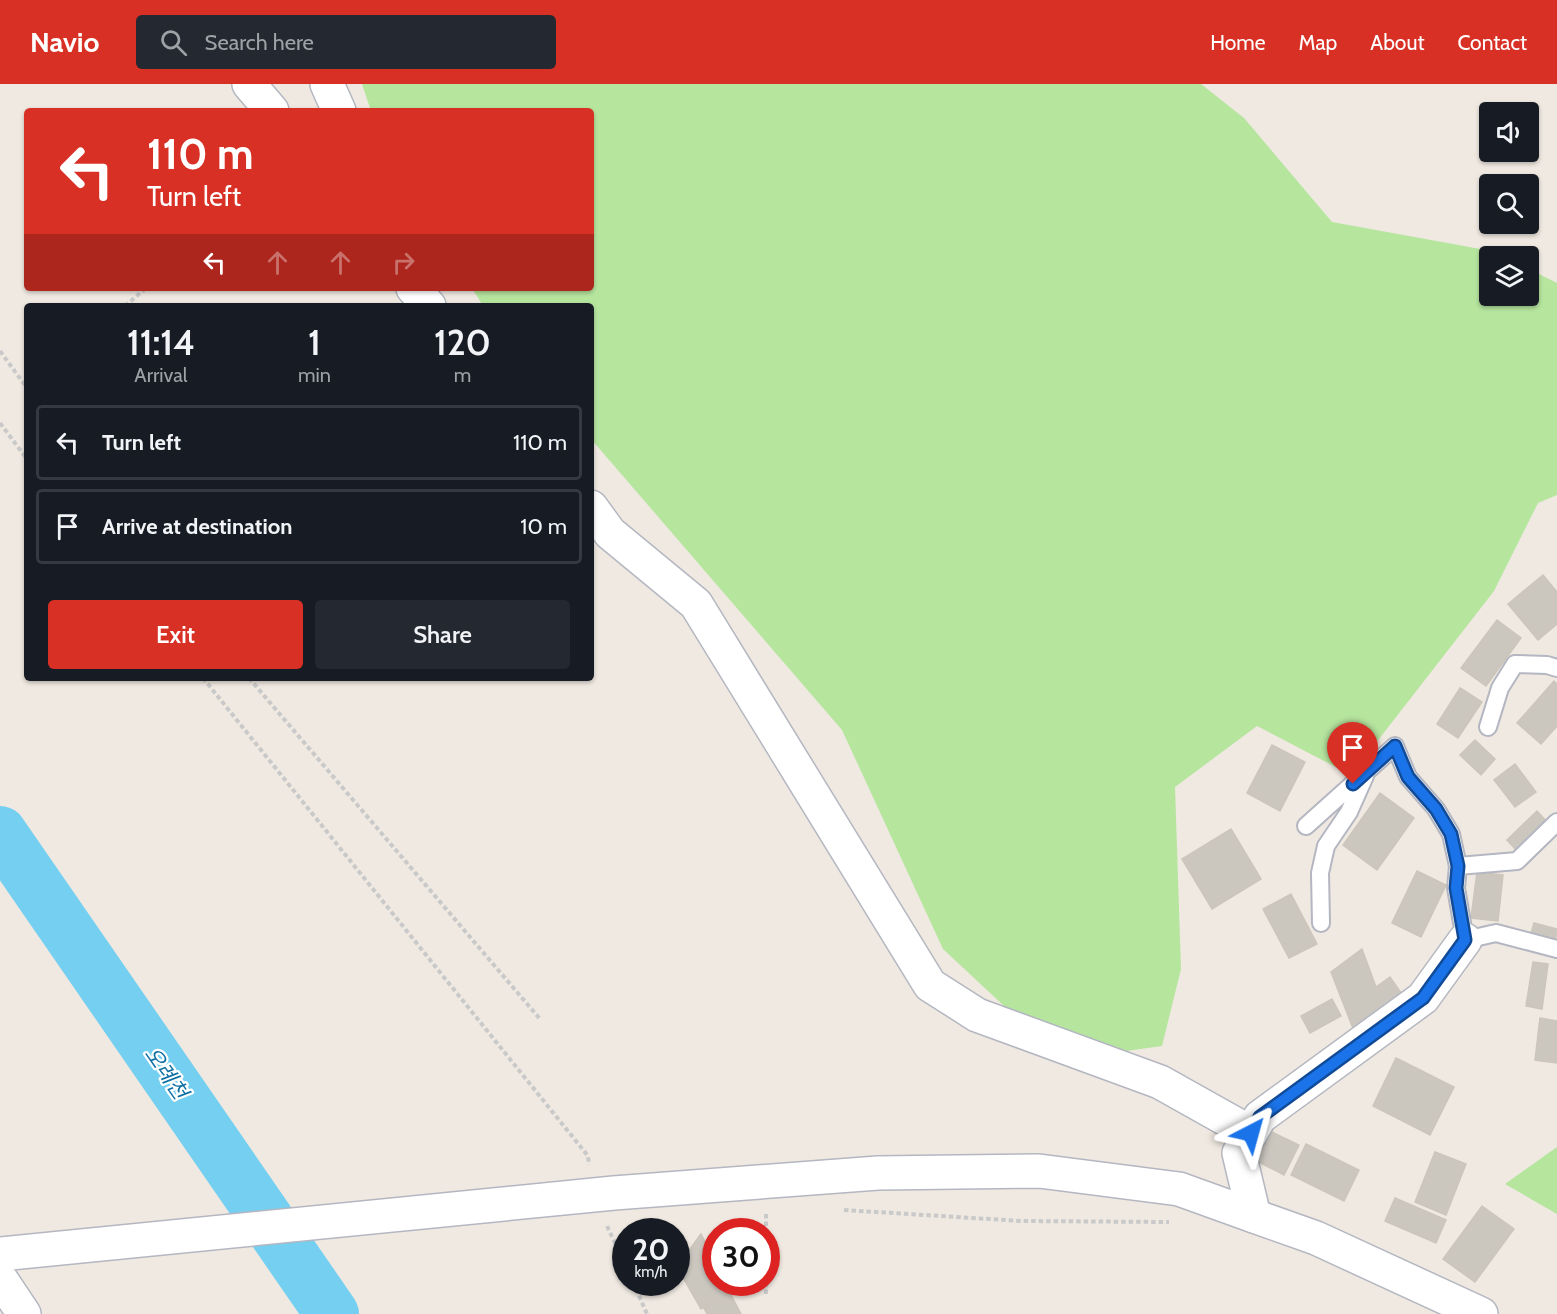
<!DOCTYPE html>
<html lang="en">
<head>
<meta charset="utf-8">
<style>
	:root { --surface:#171b24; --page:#242831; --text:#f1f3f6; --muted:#9ea1a6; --line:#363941; --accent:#d93025 }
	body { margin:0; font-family:Cabin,"Noto Sans KR",sans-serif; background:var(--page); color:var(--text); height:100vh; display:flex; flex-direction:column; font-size:22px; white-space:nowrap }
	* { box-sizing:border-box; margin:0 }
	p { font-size:20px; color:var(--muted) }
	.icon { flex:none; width:33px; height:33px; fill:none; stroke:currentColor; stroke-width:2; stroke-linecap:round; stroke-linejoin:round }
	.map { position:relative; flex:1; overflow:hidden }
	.panel { position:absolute; left:24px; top:219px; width:570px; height:378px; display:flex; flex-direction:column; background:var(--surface); border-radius:6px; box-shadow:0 2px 4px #0004 }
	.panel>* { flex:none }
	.banner { position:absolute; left:24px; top:24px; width:570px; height:183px; border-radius:6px; box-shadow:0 2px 4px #0004; background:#d93025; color:#fff; overflow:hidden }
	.fabs { position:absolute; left:1479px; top:18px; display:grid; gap:12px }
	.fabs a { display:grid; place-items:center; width:60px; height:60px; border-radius:6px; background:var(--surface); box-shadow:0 2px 4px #0004; font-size:30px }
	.speed { position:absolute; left:612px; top:1134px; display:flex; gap:12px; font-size:30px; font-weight:700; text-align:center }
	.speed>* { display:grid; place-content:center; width:78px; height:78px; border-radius:50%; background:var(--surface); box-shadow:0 2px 4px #0004; line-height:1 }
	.speed small { font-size:15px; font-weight:400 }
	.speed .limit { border:9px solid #d22; background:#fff; color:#111 }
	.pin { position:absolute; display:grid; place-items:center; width:51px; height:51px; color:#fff; margin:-62px -26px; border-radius:50% 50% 50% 0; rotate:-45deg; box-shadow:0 0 6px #0007 }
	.pin .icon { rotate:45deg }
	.me { position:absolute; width:66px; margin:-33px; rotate:39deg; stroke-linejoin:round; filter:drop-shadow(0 0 4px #0008) }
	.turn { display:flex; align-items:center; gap:21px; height:126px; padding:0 24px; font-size:27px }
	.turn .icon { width:78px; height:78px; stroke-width:2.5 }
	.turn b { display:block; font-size:42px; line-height:51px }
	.lanes { display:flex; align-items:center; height:57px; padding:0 24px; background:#0003; justify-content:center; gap:30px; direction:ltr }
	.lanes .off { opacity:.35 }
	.eta { display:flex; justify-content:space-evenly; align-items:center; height:102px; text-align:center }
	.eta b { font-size:36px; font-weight:600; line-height:42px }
	.cta { display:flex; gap:12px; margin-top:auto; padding:12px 24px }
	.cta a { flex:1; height:69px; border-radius:6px; background:var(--accent); color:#fff; font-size:24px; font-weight:600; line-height:69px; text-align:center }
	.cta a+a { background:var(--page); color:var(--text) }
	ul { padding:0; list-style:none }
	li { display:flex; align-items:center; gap:18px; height:75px; margin:0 12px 9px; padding:0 12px; border:3px solid var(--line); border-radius:6px }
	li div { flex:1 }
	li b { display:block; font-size:22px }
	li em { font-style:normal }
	header { display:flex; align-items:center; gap:36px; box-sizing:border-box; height:84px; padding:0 30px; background:var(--accent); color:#fff }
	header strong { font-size:28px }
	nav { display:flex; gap:33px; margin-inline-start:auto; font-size:21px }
	.search { width:420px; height:54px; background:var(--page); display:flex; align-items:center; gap:15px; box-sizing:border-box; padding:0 21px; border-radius:6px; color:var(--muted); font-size:22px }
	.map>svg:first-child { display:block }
</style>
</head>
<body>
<header>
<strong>Navio</strong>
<div class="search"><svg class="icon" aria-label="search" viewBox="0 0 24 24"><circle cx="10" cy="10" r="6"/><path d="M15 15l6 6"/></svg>Search here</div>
<nav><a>Home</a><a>Map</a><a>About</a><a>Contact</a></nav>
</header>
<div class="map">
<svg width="1557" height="1230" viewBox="0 0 1557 1230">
	<rect width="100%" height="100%" fill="#efe9e1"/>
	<path fill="#b6e59e" d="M 362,0 L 1201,0 L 1244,34 L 1332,138 L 1486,166 L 1501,172 L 1490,172 L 1490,212 L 1528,212 L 1529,185 L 1557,199 L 1557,411 L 1538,419 L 1494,507 L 1351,691 L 1257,642 L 1175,703 L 1181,885 L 1162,962 L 1062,976 L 943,865 L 842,646 L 591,355 L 591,222 L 483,222 L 472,204 L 591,204 L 591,27 L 371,27 Z
		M 1557,1063 L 1557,1130 L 1505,1100 Z"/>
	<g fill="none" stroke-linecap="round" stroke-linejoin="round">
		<path stroke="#75cff0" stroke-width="54" d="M 0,749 L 332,1230"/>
	</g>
	<path fill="#cbc7bf" stroke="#cbc5ba" stroke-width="1.5" d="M 1543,491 L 1557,508 L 1557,540 L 1538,556 L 1508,520 Z
		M 1497,536 L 1521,554 L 1486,602 L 1461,584 Z
		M 1554,597 L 1557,600 L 1557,642 L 1541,660 L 1517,639 Z
		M 1460,604 L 1482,618 L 1458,654 L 1437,640 Z
		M 1475,656 L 1495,675 L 1481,691 L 1460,671 Z
		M 1272,661 L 1305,678 L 1280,727 L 1247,709 Z
		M 1515,680 L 1536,708 L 1515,723 L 1494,696 Z
		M 1380,709 L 1414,734 L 1377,786 L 1343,761 Z
		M 1537,727 L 1547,738 L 1517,767 L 1507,756 Z
		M 1231,745 L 1261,795 L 1212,825 L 1182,775 Z
		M 1417,787 L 1446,801 L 1421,853 L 1392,839 Z
		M 1477,788 L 1503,791 L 1498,837 L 1471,834 Z
		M 1291,810 L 1317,860 L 1289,874 L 1263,825 Z
		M 1534,839 L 1557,845 L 1555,859 L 1530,853 Z
		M 1362,865 L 1376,903 L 1390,893 L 1406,916 L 1356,952 L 1331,888 Z
		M 1533,878 L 1548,880 L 1542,925 L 1526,922 Z
		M 1332,915 L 1341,932 L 1310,949 L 1301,932 Z
		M 1540,934 L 1557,937 L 1557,979 L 1535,976 Z
		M 1396,974 L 1454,1003 L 1430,1051 L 1373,1022 Z
		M 1268,1046 L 1299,1061 L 1284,1091 L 1253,1075 Z
		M 1306,1060 L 1359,1086 L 1344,1117 L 1291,1091 Z
		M 1435,1068 L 1466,1080 L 1446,1131 L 1415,1118 Z
		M 1395,1114 L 1446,1136 L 1436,1159 L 1385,1137 Z
		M 1482,1122 L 1514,1145 L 1475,1198 L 1443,1175 Z
		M 701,1150 L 716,1179 L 716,1198 L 725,1198 L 730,1209 L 701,1225 L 677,1183 Z
		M 730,1209 L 741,1230 L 707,1230 L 703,1222 Z"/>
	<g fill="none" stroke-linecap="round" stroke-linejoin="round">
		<g stroke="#b4b7c1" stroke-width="20">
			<path id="lane" d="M 1488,643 L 1500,604 L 1515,580 L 1547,581 L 1557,584
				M 1306,742 L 1395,662 L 1408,693 L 1436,725 L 1451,750 L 1458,782 L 1456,804 L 1465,856 L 1496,849 L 1557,865
				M 1458,782 L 1517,777 L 1557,738
				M 1321,839 L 1320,789 L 1326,762 L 1349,728 L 1365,692"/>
		</g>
		<g stroke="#b4b7c1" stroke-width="36">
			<path id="street" d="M 249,0 L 272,27
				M 327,0 L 339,27
				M 413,204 L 429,222
				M 591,423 L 610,449 L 696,520 L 930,901 L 977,931 L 1160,998 L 1251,1049
				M 1254,1132 L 1239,1069 L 1260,1033 L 1423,914 L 1465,856
				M 0,1170 L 614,1109 L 878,1089 L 1039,1087 L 1179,1105 L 1254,1132
				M 0,1194 L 24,1230"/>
		</g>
		<g stroke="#b4b7c1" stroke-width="36">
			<path id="secondary" d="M 1254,1132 L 1316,1154 L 1481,1230"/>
		</g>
		<path stroke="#c9c9c9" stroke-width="4" stroke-dasharray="4.5 3" stroke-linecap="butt" d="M 125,222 L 146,204
			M 0,267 L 27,304
			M 0,339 L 27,375
			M 203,594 L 588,1072 L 589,1081
			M 249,594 L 540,935
			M 844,1126 L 1021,1137 L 1169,1138
			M 766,1130 L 766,1148
			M 607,1142 L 626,1182
			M 633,1198 L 647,1230
			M 766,1198 L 766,1211"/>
		<use href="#lane" stroke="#fff" stroke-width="16"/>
		<use href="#street" stroke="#fff" stroke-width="33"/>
		<use href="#secondary" stroke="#fff" stroke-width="33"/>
	</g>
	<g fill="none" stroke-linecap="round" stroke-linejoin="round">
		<g stroke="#114b97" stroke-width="15">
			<path id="route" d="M 1251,1049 L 1260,1033 L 1423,914 L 1465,856 L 1456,804 L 1458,782 L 1451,750 L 1436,725 L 1408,693 L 1395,662 L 1353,700"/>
		</g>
		<use href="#route" stroke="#1a73e8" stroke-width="10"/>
	</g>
	<g text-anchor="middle" stroke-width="4.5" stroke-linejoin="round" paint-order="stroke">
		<g font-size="21" font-style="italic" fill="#0d6fa3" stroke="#fff">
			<text transform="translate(166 989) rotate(55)" y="7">오례천</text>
		</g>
	</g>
</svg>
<div class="fabs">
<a><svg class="icon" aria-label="sound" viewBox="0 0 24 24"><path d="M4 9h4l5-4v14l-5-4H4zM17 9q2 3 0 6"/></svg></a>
<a><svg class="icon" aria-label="search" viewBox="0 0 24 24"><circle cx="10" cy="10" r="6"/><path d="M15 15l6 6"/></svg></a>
<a><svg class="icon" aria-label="layers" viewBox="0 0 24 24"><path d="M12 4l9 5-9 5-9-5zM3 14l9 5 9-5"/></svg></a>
</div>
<div class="speed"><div>20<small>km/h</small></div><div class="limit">30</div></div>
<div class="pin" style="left:1353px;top:700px;background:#d93025"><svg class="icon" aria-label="arrive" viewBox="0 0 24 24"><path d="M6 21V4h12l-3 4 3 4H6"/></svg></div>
<svg class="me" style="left:1251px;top:1049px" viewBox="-20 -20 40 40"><path d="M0-17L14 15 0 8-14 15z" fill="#1a73e8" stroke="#fff" stroke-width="4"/></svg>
<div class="banner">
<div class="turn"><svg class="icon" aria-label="left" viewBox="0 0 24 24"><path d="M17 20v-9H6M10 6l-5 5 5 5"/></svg><div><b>110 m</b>Turn left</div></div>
<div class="lanes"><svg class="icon" aria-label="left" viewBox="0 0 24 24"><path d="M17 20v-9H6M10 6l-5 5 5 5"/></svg><svg class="icon off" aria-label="ahead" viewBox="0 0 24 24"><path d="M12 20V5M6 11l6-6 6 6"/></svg><svg class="icon off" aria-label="ahead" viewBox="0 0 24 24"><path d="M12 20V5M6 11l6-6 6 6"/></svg><svg class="icon off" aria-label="right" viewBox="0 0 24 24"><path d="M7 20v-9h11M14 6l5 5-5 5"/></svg></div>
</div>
<section class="panel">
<div class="eta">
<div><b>11:14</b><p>Arrival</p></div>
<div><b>1</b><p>min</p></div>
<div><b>120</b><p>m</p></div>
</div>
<ul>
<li><svg class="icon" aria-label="left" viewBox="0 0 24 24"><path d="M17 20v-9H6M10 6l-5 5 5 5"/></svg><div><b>Turn left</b></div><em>110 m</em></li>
<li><svg class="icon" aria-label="arrive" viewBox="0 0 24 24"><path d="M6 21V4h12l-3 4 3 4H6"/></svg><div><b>Arrive at destination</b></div><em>10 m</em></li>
</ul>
<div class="cta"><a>Exit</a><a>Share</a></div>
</section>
</div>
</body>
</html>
